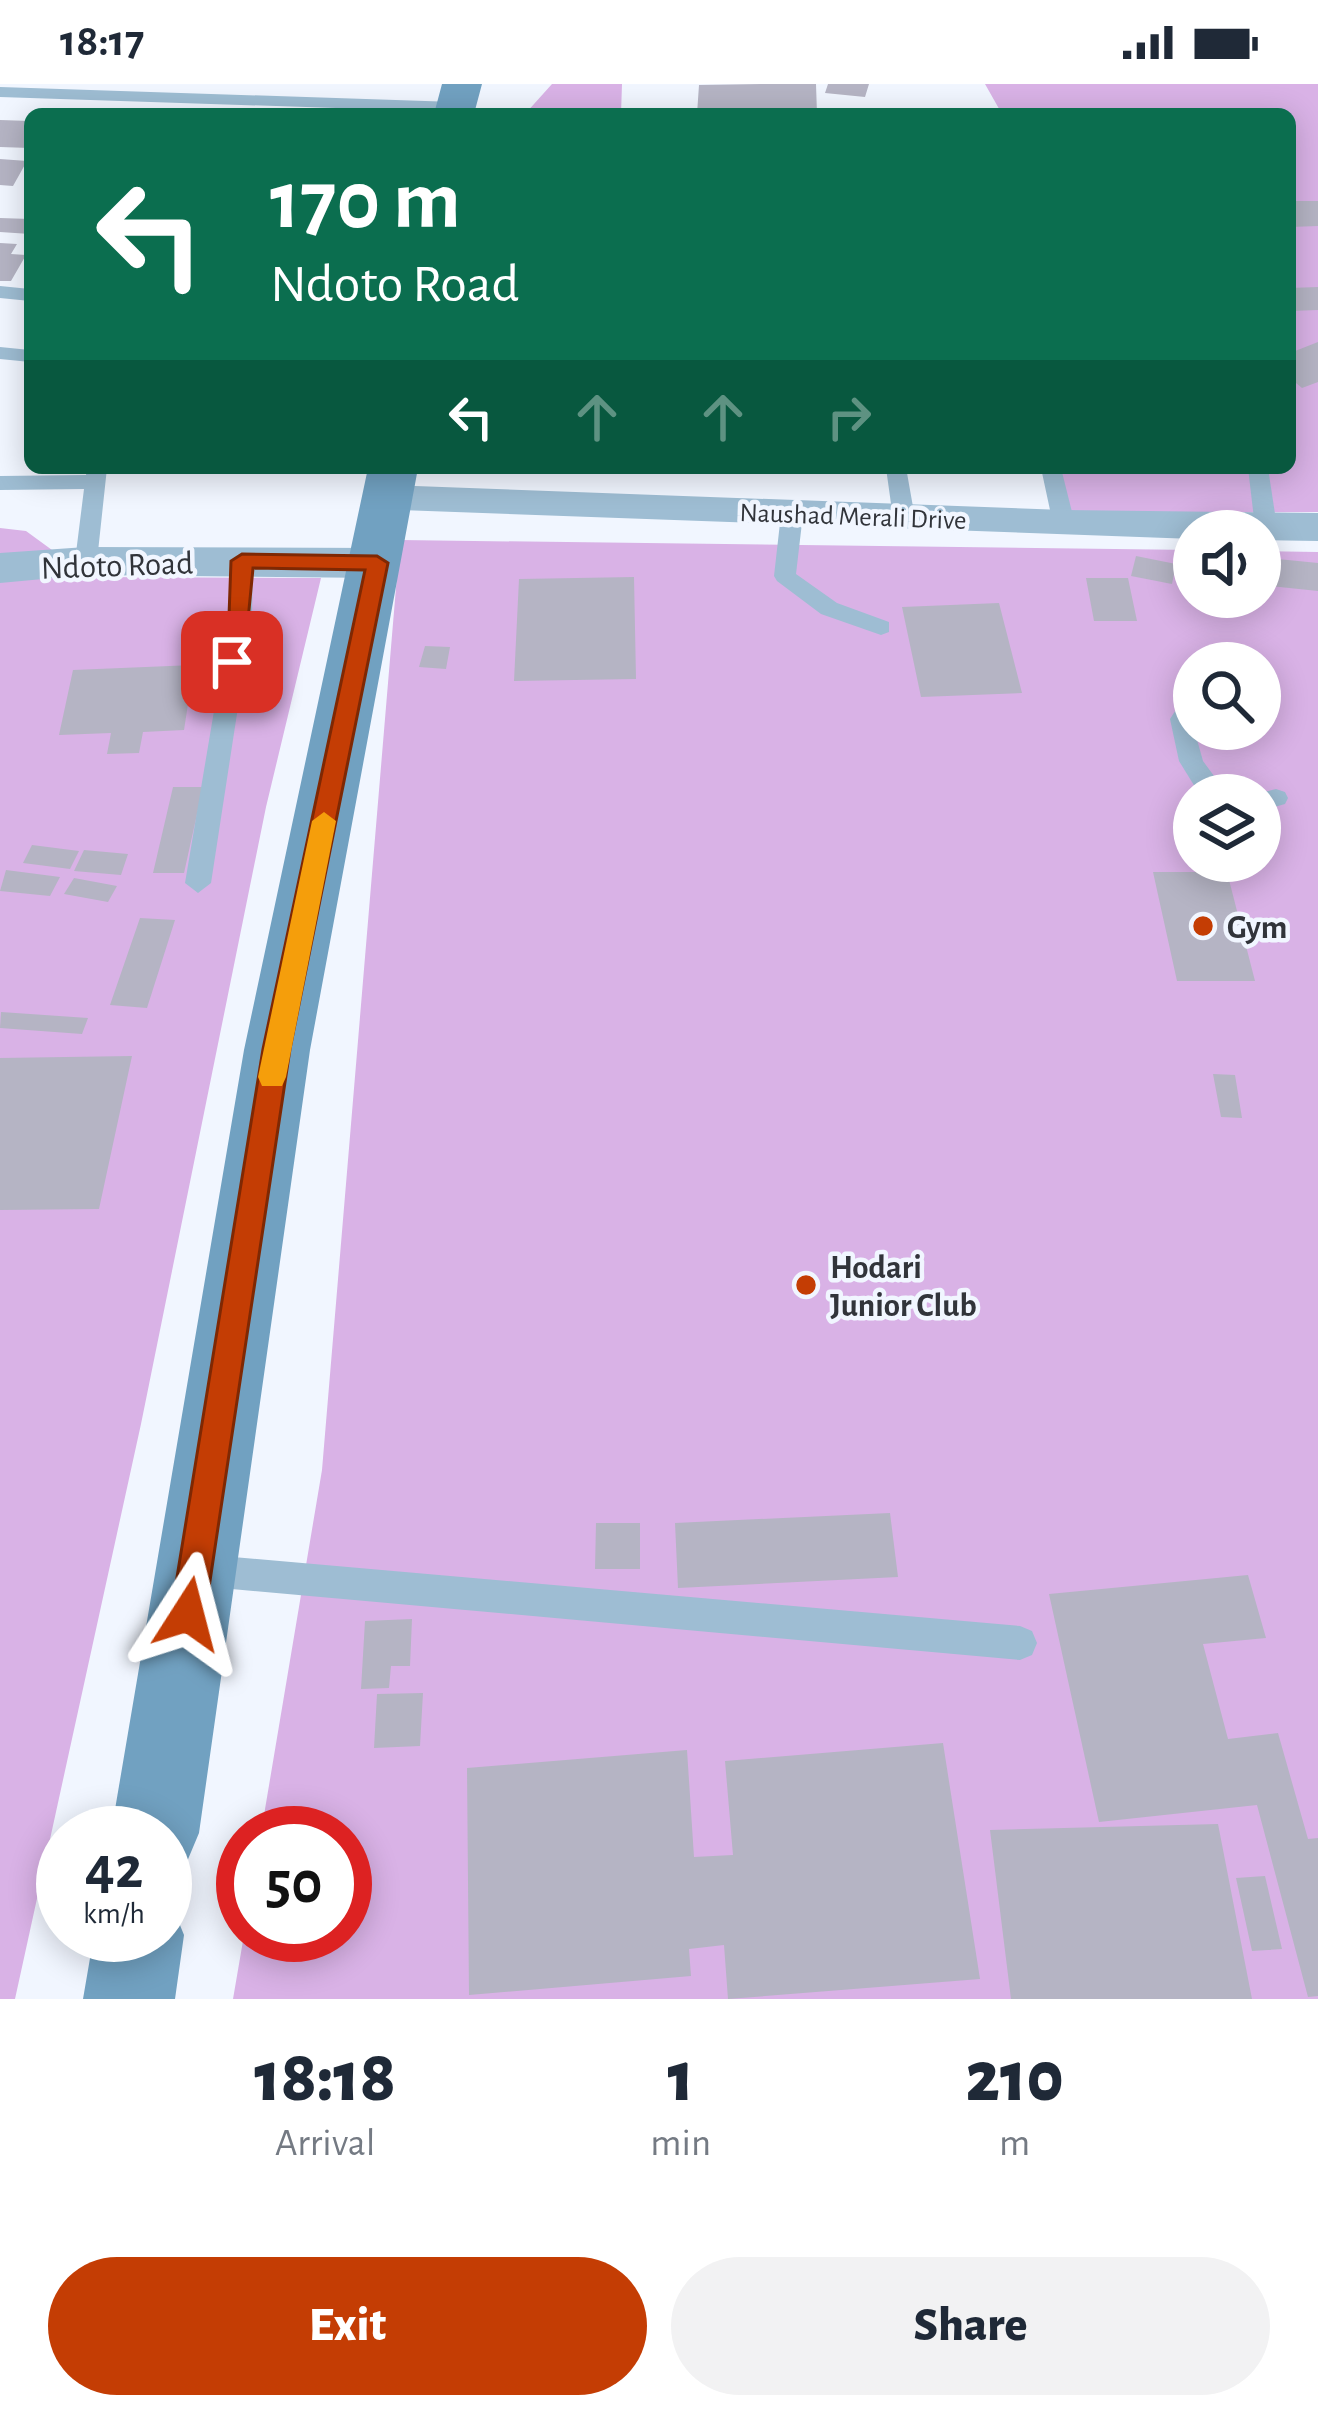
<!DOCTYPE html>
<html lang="en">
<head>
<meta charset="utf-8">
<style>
	:root { --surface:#fff; --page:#f2f2f3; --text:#1f2937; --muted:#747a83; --accent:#c43d04 }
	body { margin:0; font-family:"Alegreya Sans",sans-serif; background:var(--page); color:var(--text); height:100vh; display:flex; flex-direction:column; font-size:45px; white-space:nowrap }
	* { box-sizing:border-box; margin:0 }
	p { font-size:39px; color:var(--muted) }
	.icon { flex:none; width:66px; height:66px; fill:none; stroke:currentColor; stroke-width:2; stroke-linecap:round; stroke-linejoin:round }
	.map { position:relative; height:1915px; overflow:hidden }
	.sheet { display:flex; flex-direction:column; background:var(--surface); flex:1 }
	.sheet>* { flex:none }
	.banner { position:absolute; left:24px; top:24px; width:1272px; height:366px; border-radius:18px; box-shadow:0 6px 30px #0003; background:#0b6e4f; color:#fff; overflow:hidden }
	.controls { position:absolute; left:1173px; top:426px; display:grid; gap:24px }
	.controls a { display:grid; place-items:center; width:108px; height:108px; border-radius:50%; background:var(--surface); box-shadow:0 6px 30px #0003; font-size:60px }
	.speed { position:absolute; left:36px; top:1722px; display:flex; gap:24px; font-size:60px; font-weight:700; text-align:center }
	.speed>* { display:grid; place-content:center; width:156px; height:156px; border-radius:50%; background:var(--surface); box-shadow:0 6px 30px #0003; line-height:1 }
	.speed small { font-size:30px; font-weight:400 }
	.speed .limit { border:18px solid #d22; background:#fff; color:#111 }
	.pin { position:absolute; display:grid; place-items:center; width:102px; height:102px; color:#fff; margin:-51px; border-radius:24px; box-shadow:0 6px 18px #0006 }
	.me { position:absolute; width:132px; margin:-66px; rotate:9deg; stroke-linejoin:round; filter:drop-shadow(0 0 9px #0008) }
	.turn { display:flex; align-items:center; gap:42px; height:252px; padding:0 48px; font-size:54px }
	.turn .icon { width:156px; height:156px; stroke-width:2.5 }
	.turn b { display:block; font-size:84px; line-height:102px }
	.lanes { display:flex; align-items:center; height:114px; padding:0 48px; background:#0003; justify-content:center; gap:60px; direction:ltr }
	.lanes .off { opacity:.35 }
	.eta { display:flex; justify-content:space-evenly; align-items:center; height:204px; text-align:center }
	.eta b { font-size:72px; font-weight:800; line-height:84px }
	.action { display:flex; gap:24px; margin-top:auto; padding:24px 48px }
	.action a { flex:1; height:138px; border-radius:72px; background:var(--accent); color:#fff; font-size:48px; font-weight:800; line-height:138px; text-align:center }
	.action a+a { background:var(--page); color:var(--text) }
	.status { display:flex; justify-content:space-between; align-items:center; height:84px; padding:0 60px; background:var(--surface); direction:ltr }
	.status svg { height:33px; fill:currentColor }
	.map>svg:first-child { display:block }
</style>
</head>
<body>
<div class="status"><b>18:17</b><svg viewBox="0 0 49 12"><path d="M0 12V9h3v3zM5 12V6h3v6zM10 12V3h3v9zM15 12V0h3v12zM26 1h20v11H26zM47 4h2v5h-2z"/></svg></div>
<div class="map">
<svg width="1318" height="1915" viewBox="0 0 1318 1915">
	<rect width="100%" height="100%" fill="#f1f6ff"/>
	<path fill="#d9b2e6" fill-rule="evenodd" d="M 552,0 L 622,0 L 621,30 L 525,30 Z
		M 985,0 L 1318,0 L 1318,428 L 1061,429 L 1049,384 L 1290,384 L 1290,30 L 1002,30 Z
		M 0,444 L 26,447 L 89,493 L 321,494 L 266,723 L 141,1340 L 15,1915 L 0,1915 Z
		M 400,456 L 1194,466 L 1194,513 L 1260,513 L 1260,467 L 1318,468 L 1318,1915 L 233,1915 L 244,1851 L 345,1851 L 345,1749 L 261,1749 L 322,1386 ZM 1194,579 L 1260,579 L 1260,645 L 1194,645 ZM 1194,711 L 1260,711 L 1260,777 L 1194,777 Z"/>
	<path fill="#b5b4c4" d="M 761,0 L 816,0 L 817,30 L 697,30 L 699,1 Z
		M 828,0 L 869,0 L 865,13 L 825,9 Z
		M 0,36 L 30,37 L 30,64 L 0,63 Z
		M 0,75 L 27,77 L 13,102 L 0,101 Z
		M 1290,117 L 1318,117 L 1318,142 L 1290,143 Z
		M 0,134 L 30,135 L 30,150 L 0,148 Z
		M 0,159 L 17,160 L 11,170 L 26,171 L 11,197 L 0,197 Z
		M 1318,203 L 1318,226 L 1290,227 L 1290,204 Z
		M 1318,258 L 1318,298 L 1302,304 L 1290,294 L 1290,269 Z
		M 1136,472 L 1176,480 L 1172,500 L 1131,492 Z
		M 1268,474 L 1318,479 L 1318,507 L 1270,502 Z
		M 634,493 L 636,595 L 514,597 L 519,495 Z
		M 1086,494 L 1128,494 L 1137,537 L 1094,537 Z
		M 999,519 L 1022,609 L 921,613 L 902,523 Z
		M 425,562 L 450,563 L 446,585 L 419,583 Z
		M 194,581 L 184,646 L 143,648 L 139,669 L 107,670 L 111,649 L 59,651 L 73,586 Z
		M 173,703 L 203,703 L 184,789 L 153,789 Z
		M 32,761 L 79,767 L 70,785 L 23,779 Z
		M 84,766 L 128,770 L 121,791 L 74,787 Z
		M 6,786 L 60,793 L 50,812 L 0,807 Z
		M 1153,788 L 1227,788 L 1255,897 L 1177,897 Z
		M 74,794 L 117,802 L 108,818 L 64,810 Z
		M 140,834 L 175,836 L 147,924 L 110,921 Z
		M 1,928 L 88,934 L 82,950 L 0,944 Z
		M 132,972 L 99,1125 L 0,1126 L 0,974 Z
		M 1213,990 L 1235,991 L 1242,1034 L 1221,1033 Z
		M 890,1429 L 898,1493 L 678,1504 L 675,1439 Z
		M 596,1439 L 640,1439 L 640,1485 L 595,1485 Z
		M 1248,1491 L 1266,1554 L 1203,1560 L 1228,1655 L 1278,1649 L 1308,1755 L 1318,1754 L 1318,1912 L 1308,1913 L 1257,1721 L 1099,1738 L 1049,1510 Z
		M 412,1535 L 410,1582 L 391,1582 L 389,1604 L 361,1605 L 365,1537 Z
		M 423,1609 L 420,1662 L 374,1664 L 377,1610 Z
		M 943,1659 L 980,1895 L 728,1915 L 724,1861 L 689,1865 L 691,1892 L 469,1911 L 467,1684 L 687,1666 L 694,1773 L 733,1771 L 725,1677 Z
		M 1218,1740 L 1252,1915 L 1011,1915 L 990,1746 Z
		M 1265,1792 L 1282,1865 L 1252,1867 L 1236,1794 Z"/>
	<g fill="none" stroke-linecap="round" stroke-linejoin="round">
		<path fill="#9ebdd3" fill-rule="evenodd" d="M 0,3 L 455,18 L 463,23 L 455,28 L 0,13 Z
			M 0,202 L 30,205 L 30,217 L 0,214 Z
			M 0,263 L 30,266 L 30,278 L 0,275 Z
			M 87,384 L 107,384 L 97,477 L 86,484 L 75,477 L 84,405 L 0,406 L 0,392 L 86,391 Z
			M 886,384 L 913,384 L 907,389 L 915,434 L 911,439 L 904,441 L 893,434 Z
			M 1041,384 L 1061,384 L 1075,440 L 1071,445 L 1064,447 L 1053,440 Z
			M 1248,384 L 1268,384 L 1277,443 L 1274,448 L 1260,448 L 1255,443 Z
			M 792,423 L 803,430 L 796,490 L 837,519 L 889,538 L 889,548 L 881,551 L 821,530 L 777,497 L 774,492 L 781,430 Z
			M 242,470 L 253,477 L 252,532 L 211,799 L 198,809 L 185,799 L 230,532 L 231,477 Z
			M 1194,608 L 1194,645 L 1203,677 L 1228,711 L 1200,711 L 1179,677 L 1170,635 L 1186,610 Z
			M 1276,705 L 1285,708 L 1288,714 L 1285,720 L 1260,727 L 1260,711 L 1253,711 Z
			M 199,1470 L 1020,1542 L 1032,1547 L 1037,1559 L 1032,1571 L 1020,1576 L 199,1502 L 187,1498 L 183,1486 L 187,1474 Z"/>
		<path fill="#9ebdd3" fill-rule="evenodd" d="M 388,401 L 1064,426 L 1318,429 L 1318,457 L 1260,456 L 1260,447 L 1194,447 L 1194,455 L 373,425 L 367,415 L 373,405 Z
			M 86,463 L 377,464 L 392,469 L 399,479 L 392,489 L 377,494 L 86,491 L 0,499 L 0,469 Z"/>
		<path fill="#71a1c1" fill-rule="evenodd" d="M 442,0 L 482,0 L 474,30 L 434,30 Z
			M 368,384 L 418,384 L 310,966 L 199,1749 L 186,1780 L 165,1789 L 165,1749 L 111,1749 L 244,966 Z
			M 165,1816 L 171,1819 L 184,1851 L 175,1915 L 83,1915 L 94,1851 L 165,1851 Z"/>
	</g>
	<path fill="#c43d04" stroke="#7f2803" stroke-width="3" d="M 242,470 L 377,472 L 388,479 L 290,965 L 205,1530 L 200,1542 L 188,1547 L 176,1542 L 171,1530 L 263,965 L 365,486 L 253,484 L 244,578 L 232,587 L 221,578 L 229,532 L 231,477 Z"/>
	<path fill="#f59e0b" d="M 324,728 L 336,737 L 286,993 L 282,1002 L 262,1002 L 258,993 L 312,737 Z"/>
	<g fill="#c43d04" stroke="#f1f6ff" stroke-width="4.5">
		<circle cx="1203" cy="842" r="12"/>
		<circle cx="806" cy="1201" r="12"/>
	</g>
	<g text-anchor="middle" stroke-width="9" stroke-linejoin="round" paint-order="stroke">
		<g font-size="27" fill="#31343a" stroke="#f1f6ff">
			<text transform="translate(853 432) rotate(2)" y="9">Naushad Merali Drive</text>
		</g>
		<g font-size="33" fill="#31343a" stroke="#f1f6ff">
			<text transform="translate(117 480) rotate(-2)" y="12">Ndoto Road</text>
		</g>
		<g font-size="33" font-weight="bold" fill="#31343a" stroke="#f1f6ff" text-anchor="start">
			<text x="1227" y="854">Gym</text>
			<text x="830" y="1194">Hodari<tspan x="830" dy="38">Junior Club</tspan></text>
		</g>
	</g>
</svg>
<div class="controls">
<a><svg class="icon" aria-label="sound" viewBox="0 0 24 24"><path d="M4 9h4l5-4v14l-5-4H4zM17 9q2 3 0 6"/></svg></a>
<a><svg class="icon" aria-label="search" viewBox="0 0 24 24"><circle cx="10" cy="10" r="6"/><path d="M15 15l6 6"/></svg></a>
<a><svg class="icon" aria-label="layers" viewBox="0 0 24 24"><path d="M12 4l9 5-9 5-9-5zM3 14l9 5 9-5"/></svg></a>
</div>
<div class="speed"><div>42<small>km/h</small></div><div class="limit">50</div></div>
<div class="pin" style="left:232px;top:578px;background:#d93025"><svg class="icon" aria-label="arrive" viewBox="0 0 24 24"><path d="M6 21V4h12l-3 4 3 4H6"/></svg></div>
<svg class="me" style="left:188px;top:1530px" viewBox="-20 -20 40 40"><path d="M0-17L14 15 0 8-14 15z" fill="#c43d04" stroke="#fff" stroke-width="4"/></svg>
<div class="banner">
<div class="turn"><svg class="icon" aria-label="left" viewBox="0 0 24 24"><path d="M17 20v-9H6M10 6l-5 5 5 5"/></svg><div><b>170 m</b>Ndoto Road</div></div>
<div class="lanes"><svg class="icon" aria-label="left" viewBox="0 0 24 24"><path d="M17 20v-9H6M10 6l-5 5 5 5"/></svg><svg class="icon off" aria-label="ahead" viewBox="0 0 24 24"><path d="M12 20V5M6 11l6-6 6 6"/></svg><svg class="icon off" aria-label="ahead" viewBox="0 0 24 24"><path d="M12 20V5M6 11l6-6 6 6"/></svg><svg class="icon off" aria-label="right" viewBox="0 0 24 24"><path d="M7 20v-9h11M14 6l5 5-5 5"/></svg></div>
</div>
</div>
<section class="sheet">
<div class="eta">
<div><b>18:18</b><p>Arrival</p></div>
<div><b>1</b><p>min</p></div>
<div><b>210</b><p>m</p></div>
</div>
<div class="action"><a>Exit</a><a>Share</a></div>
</section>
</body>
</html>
